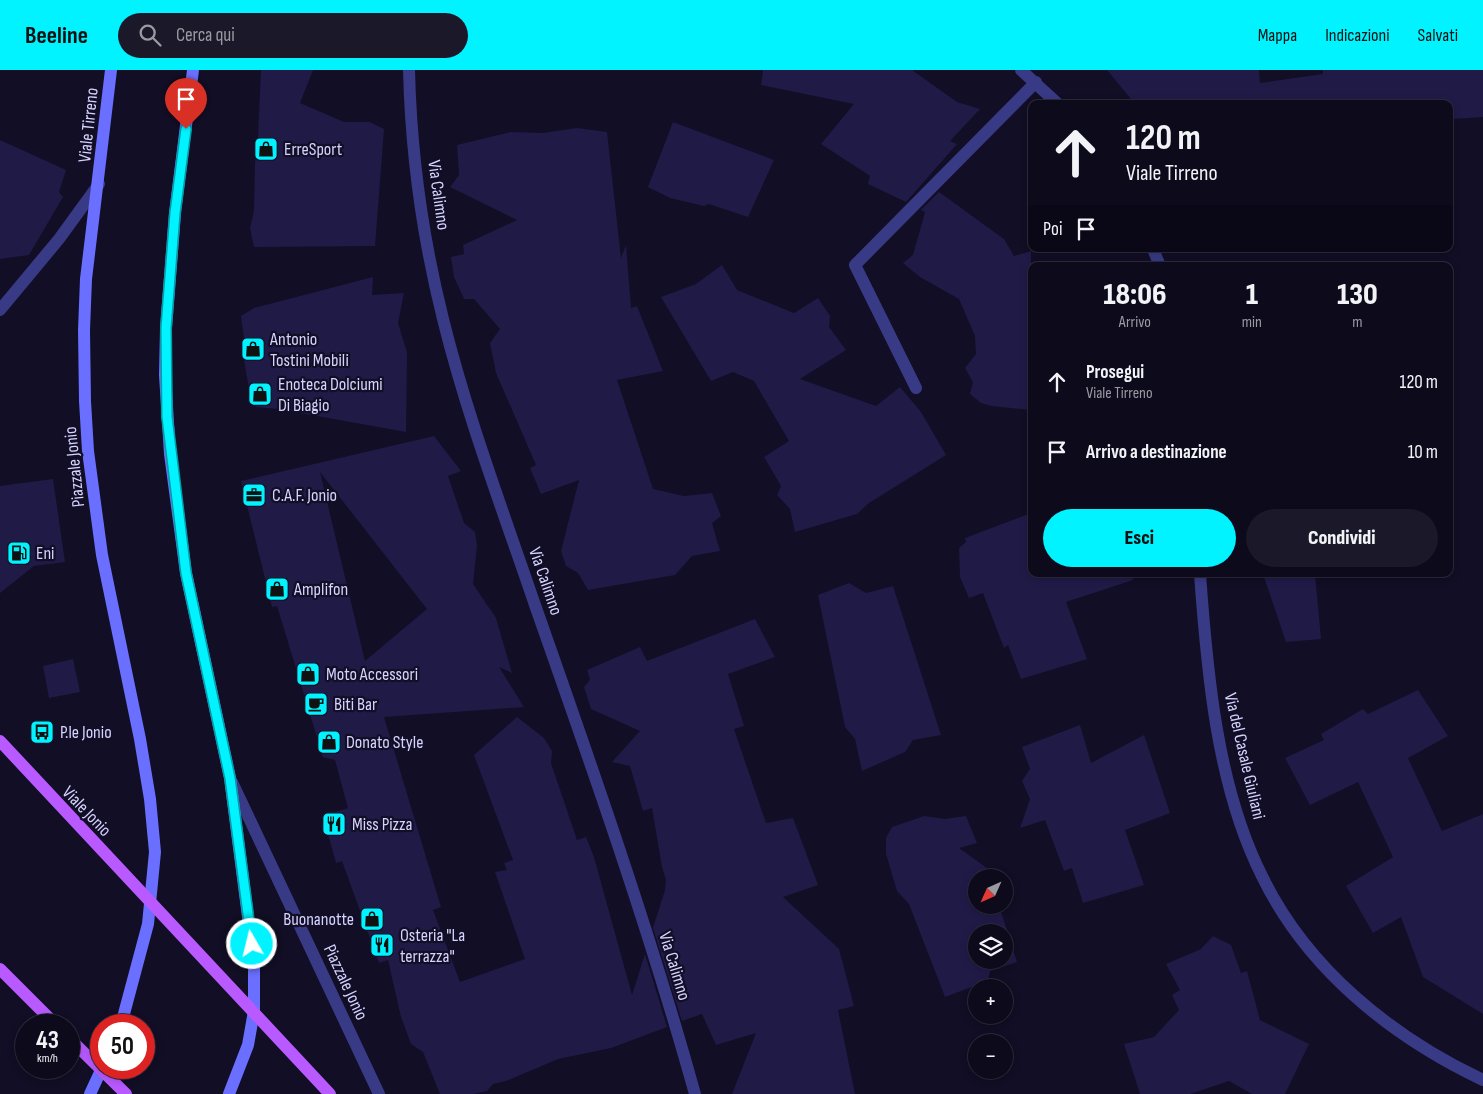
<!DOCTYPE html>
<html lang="it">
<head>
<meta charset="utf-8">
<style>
	:root { --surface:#0d0a1c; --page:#1b1829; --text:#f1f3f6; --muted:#9a9aa3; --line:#2d2b3b; --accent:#00f3fe }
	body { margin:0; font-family:"Sofia Sans Condensed",sans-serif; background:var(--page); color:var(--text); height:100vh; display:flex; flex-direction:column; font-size:19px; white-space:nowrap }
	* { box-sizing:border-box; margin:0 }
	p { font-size:16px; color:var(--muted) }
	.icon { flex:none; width:28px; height:28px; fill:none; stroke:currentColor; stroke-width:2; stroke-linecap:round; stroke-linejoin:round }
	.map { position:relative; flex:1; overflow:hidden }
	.side { position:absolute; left:1028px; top:192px; width:425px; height:315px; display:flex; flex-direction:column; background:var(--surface); border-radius:10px; box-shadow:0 2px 8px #0003,0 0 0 1px var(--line) }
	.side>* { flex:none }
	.guide { position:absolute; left:1028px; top:30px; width:425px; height:152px; border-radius:10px; box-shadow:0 2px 8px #0003,0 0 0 1px var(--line); background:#0d0a1c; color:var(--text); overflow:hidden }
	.needle { width:32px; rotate:225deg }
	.controls { position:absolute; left:968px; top:799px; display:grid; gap:10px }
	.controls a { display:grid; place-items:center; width:45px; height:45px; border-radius:50%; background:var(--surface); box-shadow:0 2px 8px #0003,0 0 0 1px var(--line); font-size:25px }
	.speed { position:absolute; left:15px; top:944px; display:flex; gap:10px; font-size:25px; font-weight:700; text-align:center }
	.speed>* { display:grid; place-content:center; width:65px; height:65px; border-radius:50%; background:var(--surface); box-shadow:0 2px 8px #0003,0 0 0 1px var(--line); line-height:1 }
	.speed small { font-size:12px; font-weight:400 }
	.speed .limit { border:8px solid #d22; background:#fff; color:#111 }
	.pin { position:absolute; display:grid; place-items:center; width:42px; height:42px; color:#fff; margin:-51px -21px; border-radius:50% 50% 50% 0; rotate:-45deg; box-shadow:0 0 5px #0007 }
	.pin .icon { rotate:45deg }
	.me { position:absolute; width:55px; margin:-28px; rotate:352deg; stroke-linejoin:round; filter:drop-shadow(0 0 4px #0008) }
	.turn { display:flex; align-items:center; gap:18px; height:105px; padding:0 15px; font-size:22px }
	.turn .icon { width:65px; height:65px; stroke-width:2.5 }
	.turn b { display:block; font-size:35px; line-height:42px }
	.then { display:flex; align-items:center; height:48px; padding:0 15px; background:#0003; gap:10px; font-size:19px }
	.eta { display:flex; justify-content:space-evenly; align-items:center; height:85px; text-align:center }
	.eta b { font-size:30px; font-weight:800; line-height:35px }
	.button { display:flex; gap:10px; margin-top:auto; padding:10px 15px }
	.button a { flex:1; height:58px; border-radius:30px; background:var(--accent); color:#111; font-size:20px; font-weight:800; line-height:58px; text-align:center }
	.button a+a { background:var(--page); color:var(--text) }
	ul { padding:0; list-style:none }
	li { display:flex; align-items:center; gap:15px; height:70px; padding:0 15px }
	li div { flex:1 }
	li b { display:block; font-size:19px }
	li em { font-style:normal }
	header { display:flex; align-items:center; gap:30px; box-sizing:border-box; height:70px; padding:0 25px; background:var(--accent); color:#111 }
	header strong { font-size:24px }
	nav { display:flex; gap:28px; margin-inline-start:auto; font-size:18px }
	.search { width:350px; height:45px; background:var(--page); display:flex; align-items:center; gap:12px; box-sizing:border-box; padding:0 18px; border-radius:28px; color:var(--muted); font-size:19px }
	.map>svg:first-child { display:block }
</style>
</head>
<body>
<header>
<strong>Beeline</strong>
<div class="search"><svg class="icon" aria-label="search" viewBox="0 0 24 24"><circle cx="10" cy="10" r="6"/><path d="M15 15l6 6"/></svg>Cerca qui</div>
<nav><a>Mappa</a><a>Indicazioni</a><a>Salvati</a></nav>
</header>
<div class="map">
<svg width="1483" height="1024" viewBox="0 0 1483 1024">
	<rect width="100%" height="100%" fill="#110e25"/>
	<path fill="#201a47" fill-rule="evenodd" d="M 261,0 L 313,0 L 300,33 L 344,52 L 370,52 L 384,59 L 375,176 L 254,177 L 250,158 L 254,141 L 255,93 L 258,67 Z
		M 763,0 L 912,0 L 957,32 L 980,39 L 950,71 L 957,74 L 906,132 L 868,114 L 870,106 L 821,74 L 854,34 L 761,15 Z
		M 1107,0 L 1259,0 L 1260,13 L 1323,4 L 1323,0 L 1483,0 L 1483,47 L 1452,49 L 1451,34 L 1135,34 Z
		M 673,52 L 774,90 L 748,147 L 709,134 L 704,136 L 670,128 L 648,117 Z
		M 577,58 L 607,62 L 621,188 L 626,175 L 631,238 L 637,236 L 663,301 L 617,310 L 653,419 L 684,426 L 712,423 L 721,446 L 712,453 L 720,481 L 692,486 L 675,505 L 588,520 L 578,503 L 566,496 L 561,481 L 579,410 L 541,424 L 530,398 L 536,395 L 496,303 L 490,273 L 500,259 L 474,229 L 464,229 L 454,207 L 451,187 L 464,184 L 463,175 L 517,150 L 450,117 L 459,105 L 457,75 L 511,62 L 543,63 Z
		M 0,70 L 66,100 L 59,122 L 63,127 L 29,185 L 0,189 Z
		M 939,122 L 1004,169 L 1014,186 L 1031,181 L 1031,340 L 992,336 L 981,333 L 970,324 L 973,312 L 965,298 L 976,284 L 975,266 L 959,229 L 920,207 L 903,193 L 913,185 L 925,142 L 921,140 Z
		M 722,195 L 737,220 L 794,243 L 818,228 L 830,246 L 829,257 L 846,280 L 800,309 L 876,336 L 900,317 L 921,342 L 946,385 L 869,433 L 857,444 L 795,462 L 790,439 L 777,425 L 781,416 L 764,387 L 789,371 L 754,311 L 733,302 L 711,311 L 661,227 L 696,214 Z
		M 373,207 L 372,225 L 404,223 L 398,253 L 407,282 L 406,362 L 278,339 L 256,337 L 250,325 L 243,284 L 244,268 L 241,246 L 254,238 Z
		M 434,366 L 461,401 L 448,406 L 464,453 L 475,462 L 477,475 L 473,514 L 496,548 L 512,603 L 499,597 L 524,637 L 384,647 L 441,837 L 433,840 L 460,912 L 525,889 L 495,802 L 507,800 L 504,793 L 513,790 L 474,685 L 517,647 L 544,668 L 552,681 L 551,693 L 577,770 L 586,767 L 594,787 L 632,925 L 645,884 L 667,957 L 611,978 L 558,989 L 506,1011 L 493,1014 L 487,1021 L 473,1024 L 440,1024 L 423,982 L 411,974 L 401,947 L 388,890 L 379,893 L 342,791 L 336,793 L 323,746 L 348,738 L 335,690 L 323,687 L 277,536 L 272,537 L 241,411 ZM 320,402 L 427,539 L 365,591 Z
		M 53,409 L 65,492 L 34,496 L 0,523 L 0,416 Z
		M 1031,443 L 1031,504 L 1132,504 L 1133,510 L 1066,532 L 1087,589 L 1021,609 L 1008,575 L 1004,578 L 983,523 L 969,528 L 960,507 L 959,478 L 966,472 L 965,468 Z
		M 1263,504 L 1315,504 L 1321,569 L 1286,572 Z
		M 849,513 L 866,523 L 893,516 L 941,665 L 913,670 L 905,682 L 862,701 L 855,669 L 845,657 L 818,525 Z
		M 755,549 L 775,587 L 728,604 L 744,656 L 734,659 L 766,753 L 793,748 L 818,815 L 783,827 L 839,879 L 854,936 L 838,940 L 855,1024 L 732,1024 L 756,963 L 716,975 L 702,944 L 682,951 L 653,858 L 665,820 L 666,810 L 662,797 L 652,738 L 643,741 L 630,696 L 612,692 L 640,661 L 591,639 L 584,617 L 590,610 L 587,600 L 640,577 L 647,591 Z
		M 73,589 L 80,622 L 49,628 L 43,596 Z
		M 1418,620 L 1448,666 L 1408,688 L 1442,761 L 1483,744 L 1483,944 L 1423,907 L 1401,847 L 1373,863 L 1346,816 L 1393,787 L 1358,712 L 1310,735 L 1285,688 L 1324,670 L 1321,664 L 1363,639 L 1368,644 Z
		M 1080,655 L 1091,693 L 1144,665 L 1170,743 L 1125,760 L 1144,815 L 1083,833 L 1072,798 L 1064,801 L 1045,750 L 1020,758 L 1030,729 L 1022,711 L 1030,699 L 1022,677 Z
		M 924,746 L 945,749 L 966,746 L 977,773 L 959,778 L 987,798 L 991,808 L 976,808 L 976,835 L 999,835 L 1017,892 L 990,901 L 988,911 L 945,927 L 909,834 L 897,821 L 886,784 L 886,768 L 892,757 ZM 976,862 L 1004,862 L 1004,890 L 976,890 Z
		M 1213,866 L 1231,875 L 1241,903 L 1247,901 L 1260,950 L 1309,974 L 1285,1024 L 1252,1024 L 1229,1011 L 1190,1024 L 1140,1024 L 1124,974 L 1154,967 L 1179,940 L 1172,925 L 1180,920 L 1166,894 L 1201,879 Z"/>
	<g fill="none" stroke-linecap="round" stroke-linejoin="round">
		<path stroke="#383a85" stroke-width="12" d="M 409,0 C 411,83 423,169 443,249 C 467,346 503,441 535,535 C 592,697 649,859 695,1024
			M 1021,0 L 1058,34
			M 1153,179 L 1160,196
			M 0,240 L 59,169 L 99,114
			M 916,318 L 855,195 L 1036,12
			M 1200,504 C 1207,602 1217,717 1262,806 C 1307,899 1392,967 1483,1010"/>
		<path stroke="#383a85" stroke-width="12" d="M 232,712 L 379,1024"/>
		<path stroke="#6a6fff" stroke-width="12" d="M 111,0 L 86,209 L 84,260 L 85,331 L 88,381 L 102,485 L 140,669 L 150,729 L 155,782 L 148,854 L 121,955
			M 193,0 L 175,143 L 166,258 L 165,305 L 170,384 L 186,503 L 230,708 L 254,893 L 254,941 L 248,975 L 229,1024
			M 90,1024 L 102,998"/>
		<path stroke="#b85aff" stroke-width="12" d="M 0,671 L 330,1024
			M 0,899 L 56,955
			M 69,968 L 126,1024"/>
	</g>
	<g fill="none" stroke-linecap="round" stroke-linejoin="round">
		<g stroke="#009ea5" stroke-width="12">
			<path id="route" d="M 186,59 L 175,143 L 166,258 L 167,347 L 186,503 L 230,708 L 252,874"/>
		</g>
		<use href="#route" stroke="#00f3fe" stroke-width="9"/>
	</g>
	<defs>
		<g id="shop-square" transform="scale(1.25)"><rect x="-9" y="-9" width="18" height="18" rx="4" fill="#00f3fe" stroke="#110e25"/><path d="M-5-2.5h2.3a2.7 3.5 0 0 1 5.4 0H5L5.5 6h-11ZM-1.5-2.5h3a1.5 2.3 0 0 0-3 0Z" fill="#111"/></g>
		<g id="office-square" transform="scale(1.25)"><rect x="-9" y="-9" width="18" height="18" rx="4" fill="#00f3fe" stroke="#110e25"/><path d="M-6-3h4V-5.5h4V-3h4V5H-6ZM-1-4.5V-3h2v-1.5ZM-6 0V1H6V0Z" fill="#111"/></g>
		<g id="fuel-square" transform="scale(1.25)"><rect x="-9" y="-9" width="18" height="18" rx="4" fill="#00f3fe" stroke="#110e25"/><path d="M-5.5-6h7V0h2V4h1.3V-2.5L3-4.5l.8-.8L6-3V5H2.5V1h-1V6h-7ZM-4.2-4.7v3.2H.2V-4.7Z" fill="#111"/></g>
		<g id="cafe-square" transform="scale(1.25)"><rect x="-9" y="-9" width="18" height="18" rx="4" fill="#00f3fe" stroke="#110e25"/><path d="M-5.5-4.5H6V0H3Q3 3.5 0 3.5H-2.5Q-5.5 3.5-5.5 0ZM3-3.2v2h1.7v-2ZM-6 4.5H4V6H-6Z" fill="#111"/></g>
		<g id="bus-square" transform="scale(1.25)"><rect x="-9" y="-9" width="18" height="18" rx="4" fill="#00f3fe" stroke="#110e25"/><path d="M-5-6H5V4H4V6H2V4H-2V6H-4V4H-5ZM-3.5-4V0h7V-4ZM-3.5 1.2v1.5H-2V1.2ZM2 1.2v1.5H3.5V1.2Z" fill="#111"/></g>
		<g id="restaurant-square" transform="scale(1.25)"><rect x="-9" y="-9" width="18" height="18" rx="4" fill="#00f3fe" stroke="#110e25"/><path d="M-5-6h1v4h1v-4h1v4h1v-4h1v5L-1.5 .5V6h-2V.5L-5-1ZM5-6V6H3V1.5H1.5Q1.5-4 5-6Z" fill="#111"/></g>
	</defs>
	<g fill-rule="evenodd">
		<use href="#shop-square" x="266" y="79"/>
		<use href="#shop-square" x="253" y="279"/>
		<use href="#shop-square" x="260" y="324"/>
		<use href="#office-square" x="254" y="425"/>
		<use href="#fuel-square" x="19" y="483"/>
		<use href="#shop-square" x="277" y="519"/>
		<use href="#shop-square" x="308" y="604"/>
		<use href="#cafe-square" x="316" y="634"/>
		<use href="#bus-square" x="42" y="662"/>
		<use href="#shop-square" x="329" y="672"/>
		<use href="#restaurant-square" x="334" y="754"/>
		<use href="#shop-square" x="372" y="849"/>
		<use href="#restaurant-square" x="382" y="875"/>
	</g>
	<g text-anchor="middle" stroke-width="4.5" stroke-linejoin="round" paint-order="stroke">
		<g font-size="18" fill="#d5d3ff" stroke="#110e25">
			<text transform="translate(88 55) rotate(-84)" y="6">Viale Tirreno</text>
			<text transform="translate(439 125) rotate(82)" y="6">Via Calimno</text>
			<text transform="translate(74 397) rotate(-96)" y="6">Piazzale Jonio</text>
			<text transform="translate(546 511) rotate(71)" y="6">Via Calimno</text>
			<text transform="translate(1245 686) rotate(77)" y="6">Via del Casale Giuliani</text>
			<text transform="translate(87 741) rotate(46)" y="6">Viale Jonio</text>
			<text transform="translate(675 896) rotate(73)" y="6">Via Calimno</text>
			<text transform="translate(346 912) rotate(65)" y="6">Piazzale Jonio</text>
		</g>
		<g font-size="18" fill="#d5d3ff" stroke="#110e25" text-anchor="start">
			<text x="284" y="85">ErreSport</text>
			<text x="270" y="275">Antonio<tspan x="270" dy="21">Tostini Mobili</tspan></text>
			<text x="278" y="320">Enoteca Dolciumi<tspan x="278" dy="21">Di Biagio</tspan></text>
			<text x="272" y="431">C.A.F. Jonio</text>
			<text x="36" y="489">Eni</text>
			<text x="294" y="525">Amplifon</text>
			<text x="326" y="610">Moto Accessori</text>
			<text x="334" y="640">Biti Bar</text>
			<text x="60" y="668">P.le Jonio</text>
			<text x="346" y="678">Donato Style</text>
			<text x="352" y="760">Miss Pizza</text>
			<text x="354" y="855" text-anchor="end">Buonanotte</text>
			<text x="400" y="871">Osteria "La<tspan x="400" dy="21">terrazza"</tspan></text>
		</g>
	</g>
</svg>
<div class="controls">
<a><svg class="needle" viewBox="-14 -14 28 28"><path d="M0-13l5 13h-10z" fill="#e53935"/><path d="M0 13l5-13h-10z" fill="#9a9aa3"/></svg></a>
<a><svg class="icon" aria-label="layers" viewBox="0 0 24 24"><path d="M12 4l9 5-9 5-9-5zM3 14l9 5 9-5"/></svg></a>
<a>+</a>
<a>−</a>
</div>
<div class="speed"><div>43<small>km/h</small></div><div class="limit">50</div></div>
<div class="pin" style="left:186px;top:59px;background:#d93025"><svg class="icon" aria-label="arrive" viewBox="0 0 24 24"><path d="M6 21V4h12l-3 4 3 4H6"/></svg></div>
<svg class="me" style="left:252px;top:874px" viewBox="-20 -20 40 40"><circle r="17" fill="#00f3fe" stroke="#fff" stroke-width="3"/><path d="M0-11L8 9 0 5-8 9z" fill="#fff"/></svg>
<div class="guide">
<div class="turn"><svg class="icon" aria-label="ahead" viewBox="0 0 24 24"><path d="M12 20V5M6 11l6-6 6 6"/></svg><div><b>120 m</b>Viale Tirreno</div></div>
<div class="then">Poi<svg class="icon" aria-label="arrive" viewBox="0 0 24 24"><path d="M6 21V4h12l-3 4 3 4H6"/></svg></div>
</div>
<section class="side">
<div class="eta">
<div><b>18:06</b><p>Arrivo</p></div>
<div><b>1</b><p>min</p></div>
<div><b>130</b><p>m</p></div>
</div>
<ul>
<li><svg class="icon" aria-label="ahead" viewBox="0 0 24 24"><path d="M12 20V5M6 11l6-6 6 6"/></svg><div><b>Prosegui</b><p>Viale Tirreno</p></div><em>120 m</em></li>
<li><svg class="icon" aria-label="arrive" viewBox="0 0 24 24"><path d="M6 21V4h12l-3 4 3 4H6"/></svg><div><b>Arrivo a destinazione</b></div><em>10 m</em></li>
</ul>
<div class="button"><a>Esci</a><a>Condividi</a></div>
</section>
</div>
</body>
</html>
